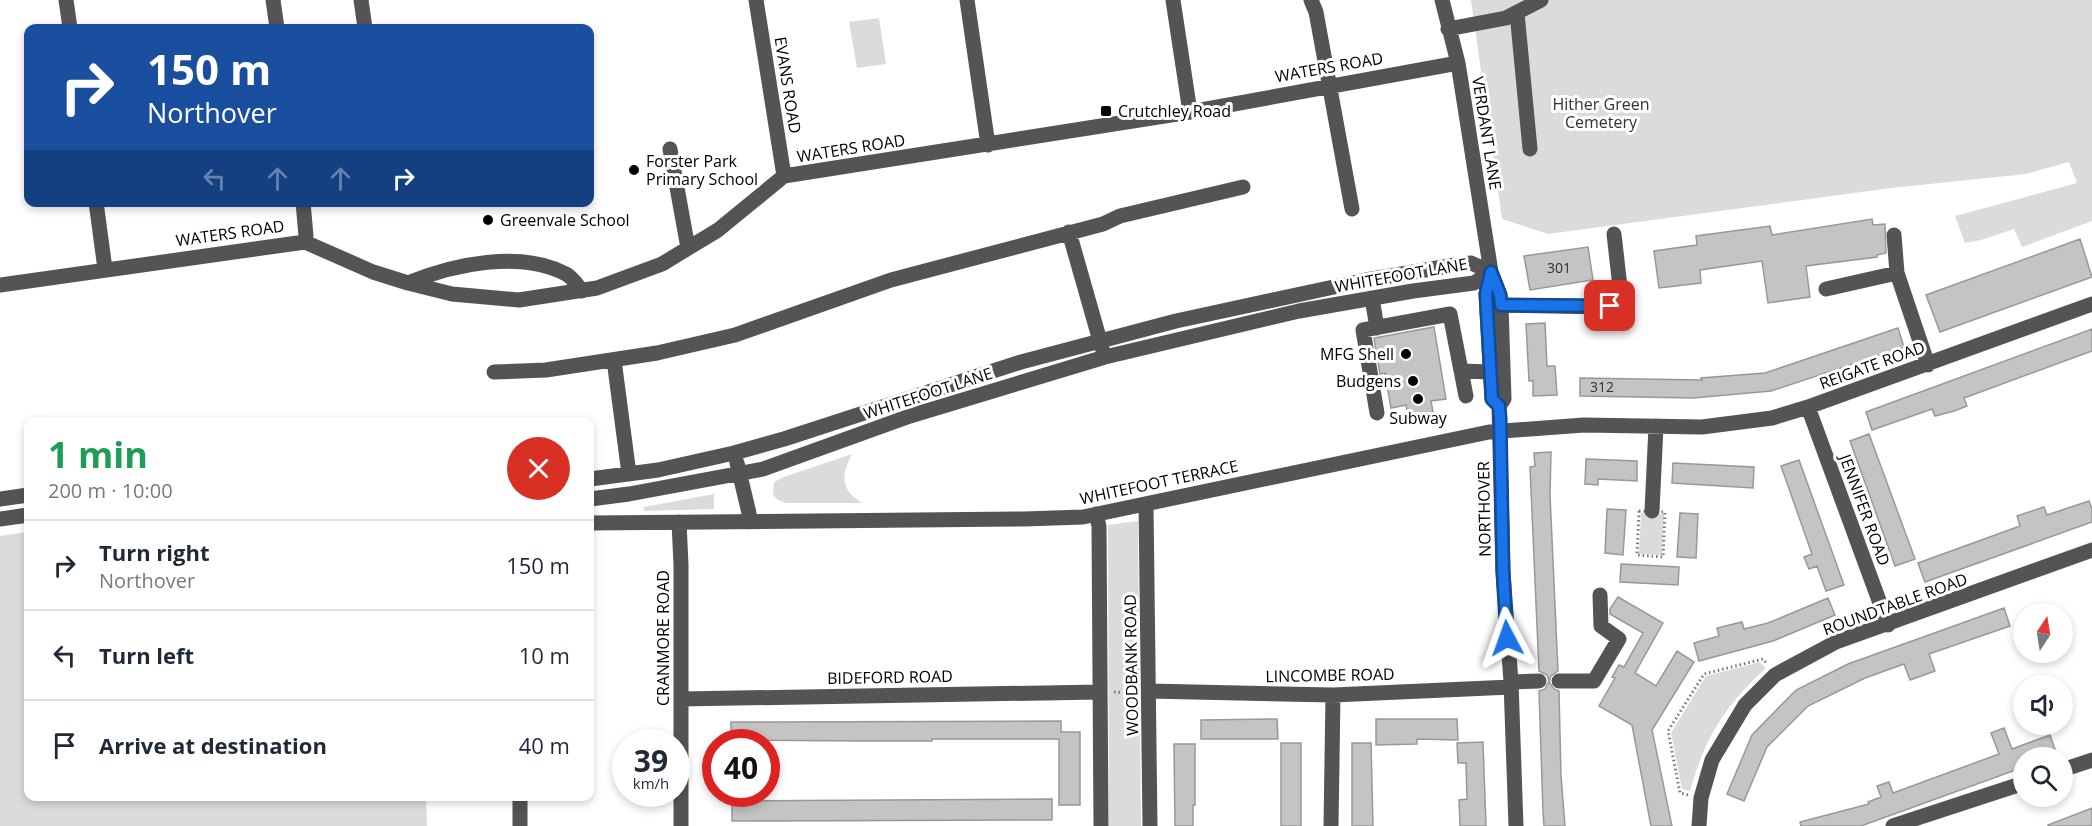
<!DOCTYPE html>
<html lang="en">
<head>
<meta charset="utf-8">
<style>
	:root { --surface:#fff; --page:#f6f6f7; --text:#1f2937; --muted:#747a83; --line:#e0e1e3 }
	body { margin:0; font-family:"Open Sans",sans-serif; background:var(--page); color:var(--text); height:100vh; display:flex; flex-direction:column; font-size:22px; white-space:nowrap }
	* { box-sizing:border-box; margin:0 }
	p { font-size:20px; color:var(--muted) }
	.icon { flex:none; width:33px; height:33px; fill:none; stroke:currentColor; stroke-width:2; stroke-linecap:round; stroke-linejoin:round }
	.map { position:relative; flex:1; overflow:hidden }
	.panel { position:absolute; left:24px; top:417px; width:570px; height:384px; display:flex; flex-direction:column; background:var(--surface); border-radius:12px; box-shadow:0 3px 9px #0003 }
	.panel>* { flex:none }
	.top-card { position:absolute; left:24px; top:24px; width:570px; height:183px; border-radius:12px; box-shadow:0 3px 9px #0003; background:#1a4fa0; color:#fff; overflow:hidden }
	.needle { width:39px; rotate:12deg }
	.buttons { position:absolute; left:2013px; top:603px; display:grid; gap:12px }
	.buttons a { display:grid; place-items:center; width:60px; height:60px; border-radius:50%; background:var(--surface); box-shadow:0 3px 9px #0003; font-size:30px }
	.speed { position:absolute; left:612px; top:729px; display:flex; gap:12px; font-size:30px; font-weight:700; text-align:center }
	.speed>* { display:grid; place-content:center; width:78px; height:78px; border-radius:50%; background:var(--surface); box-shadow:0 3px 9px #0003; line-height:1 }
	.speed small { font-size:15px; font-weight:400 }
	.speed .limit { border:9px solid #d22; background:#fff; color:#111 }
	.pin { position:absolute; display:grid; place-items:center; width:51px; height:51px; color:#fff; margin:-26px; border-radius:12px; box-shadow:0 3px 9px #0006 }
	.me { position:absolute; width:66px; margin:-33px; rotate:356deg; stroke-linejoin:round; filter:drop-shadow(0 0 4px #0008) }
	.turn { display:flex; align-items:center; gap:21px; height:126px; padding:0 24px; font-size:27px }
	.turn .icon { width:78px; height:78px; stroke-width:2.5 }
	.turn b { display:block; font-size:42px; line-height:51px }
	.lanes { display:flex; align-items:center; height:57px; padding:0 24px; background:#0003; justify-content:center; gap:30px; direction:ltr }
	.lanes .off { opacity:.35 }
	.round { display:grid; place-items:center; flex:none; width:63px; height:63px; border-radius:32px; background:var(--page) }
	.overview { display:flex; align-items:center; justify-content:space-between; height:102px; padding:0 24px }
	h1 { font-size:36px; font-weight:700; line-height:45px; color:#1e9e55 }
	ul { padding:0; list-style:none }
	li { display:flex; align-items:center; gap:18px; height:90px; padding:0 24px; border-top:2px solid var(--line) }
	li div { flex:1 }
	li b { display:block; font-size:22px }
	li em { font-style:normal }
	.map>svg:first-child { display:block }
</style>
</head>
<body>
<div class="map">
<svg width="2092" height="826" viewBox="0 0 2092 826">
	<rect width="100%" height="100%" fill="#fff"/>
	<path fill="#dbdbdb" d="M 1471,0 L 2092,0 L 2092,221 L 2022,247 L 2014,229 L 1981,240 L 1965,243 L 1955,216 L 2077,183 L 2069,162 L 2026,174 L 1891,188 L 1548,234 L 1502,219 Z
		M 879,18 L 886,64 L 857,68 L 849,22 Z
		M 852,454 C 841,475 840,490 862,503 L 786,503 L 778,500 L 773,495 L 774,482 L 784,477 Z
		M 714,494 L 714,509 L 644,511 L 644,507 Z
		M 1641,513 L 1664,514 L 1662,555 L 1639,554 Z
		M 1138,521 L 1141,826 L 1109,826 L 1108,525 Z
		M 28,532 L 28,796 L 426,797 L 427,826 L 0,826 L 0,536 Z
		M 1760,662 L 1766,668 C 1725,706 1705,737 1690,791 L 1682,789 L 1671,733 L 1706,676 Z"/>
	<path fill="#c4c4c4" stroke="#989898" stroke-width="1.5" d="M 1872,219 L 1873,225 L 1885,224 L 1886,253 L 1877,255 L 1877,257 L 1806,266 L 1810,297 L 1768,303 L 1762,261 L 1700,270 L 1701,283 L 1659,288 L 1654,251 L 1697,245 L 1696,236 L 1770,226 L 1772,235 Z
		M 2080,239 L 2092,277 L 1940,332 L 1926,295 Z
		M 1588,247 L 1593,280 L 1530,290 L 1524,256 Z
		M 1545,323 L 1547,366 L 1555,366 L 1557,395 L 1533,396 L 1533,381 L 1529,381 L 1526,324 Z
		M 1434,327 L 1446,399 L 1431,401 L 1433,412 L 1408,416 L 1406,405 L 1391,408 L 1385,373 L 1380,374 L 1374,338 Z
		M 1898,328 L 1904,347 L 1771,391 L 1693,398 L 1580,396 L 1580,378 L 1702,380 L 1701,378 L 1765,373 Z
		M 2092,329 L 2092,351 L 1964,398 L 1967,406 L 1954,411 L 1935,416 L 1932,409 L 1872,430 L 1866,412 Z
		M 1869,434 L 1915,559 L 1895,566 L 1850,441 Z
		M 1551,452 L 1550,495 L 1558,671 L 1551,676 L 1549,682 L 1554,689 L 1559,691 L 1561,776 L 1565,826 L 1544,826 L 1543,812 L 1539,691 L 1545,689 L 1549,681 L 1547,675 L 1539,671 L 1530,467 L 1535,466 L 1534,453 Z
		M 1586,459 L 1637,461 L 1637,481 L 1598,479 L 1598,485 L 1585,484 Z
		M 1799,460 L 1844,585 L 1826,591 L 1817,566 L 1809,569 L 1804,557 L 1812,554 L 1781,466 Z
		M 1673,463 L 1754,467 L 1753,488 L 1672,483 Z
		M 2089,501 L 2092,509 L 2092,522 L 1925,582 L 1918,563 L 2020,526 L 2017,516 L 2044,507 L 2047,515 Z
		M 1607,509 L 1626,510 L 1623,555 L 1605,553 Z
		M 1680,513 L 1698,514 L 1696,558 L 1677,557 Z
		M 1621,564 L 1679,567 L 1678,585 L 1620,582 Z
		M 1618,597 L 1663,623 L 1635,673 L 1656,686 L 1677,651 L 1694,662 L 1652,730 L 1672,826 L 1651,826 L 1632,725 L 1599,706 L 1615,678 L 1612,677 L 1619,665 L 1624,667 L 1643,633 L 1610,614 L 1610,609 Z
		M 1828,598 L 1835,615 L 1773,641 L 1699,661 L 1694,643 L 1719,636 L 1717,628 L 1742,622 L 1744,629 L 1768,623 Z
		M 2004,608 L 2010,626 L 1929,654 L 1935,671 L 1910,680 L 1904,664 L 1865,678 L 1808,706 L 1767,747 L 1744,801 L 1727,794 L 1752,735 L 1796,690 L 1848,664 Z
		M 1277,719 L 1278,739 L 1201,739 L 1201,720 Z
		M 1376,719 L 1457,719 L 1458,740 L 1417,739 L 1417,744 L 1376,745 Z
		M 1061,721 L 1061,732 L 1080,732 L 1080,805 L 1059,805 L 1059,739 L 932,739 L 932,741 L 865,741 L 731,740 L 731,722 Z
		M 2004,728 L 2012,749 L 2050,735 L 2057,755 L 2049,758 L 2024,758 L 2024,767 L 1861,826 L 1801,826 L 1800,822 L 1869,804 L 1868,802 L 1881,797 L 1877,786 L 1889,782 L 1893,793 L 1999,754 L 1991,733 Z
		M 1483,742 L 1486,826 L 1460,826 L 1459,800 L 1467,799 L 1466,763 L 1458,763 L 1457,743 Z
		M 1281,743 L 1301,743 L 1301,826 L 1281,826 Z
		M 1352,743 L 1371,743 L 1373,826 L 1352,826 Z
		M 1174,744 L 1195,744 L 1195,805 L 1193,805 L 1193,826 L 1175,826 Z
		M 1052,799 L 1052,820 L 732,821 L 732,801 Z
		M 2092,808 L 2092,826 L 2048,826 L 2048,825 Z"/>
	<g fill="none" stroke-linecap="round" stroke-linejoin="round">
		<path stroke="#767676" stroke-width="3" stroke-dasharray="1.5 3" stroke-linecap="butt" d="M 1639,511 L 1665,512 L 1663,557 L 1637,555 Z
			M 1114,692 L 1134,693
			M 1688,795 L 1680,793 L 1668,731 L 1704,674 L 1763,659 L 1766,663"/>
		<path stroke="#545454" stroke-width="15" d="M 66,0 L 70,28
			M 273,0 L 277,28
			M 361,0 L 365,28
			M 756,0 L 784,176
			M 967,0 L 988,145
			M 1173,0 L 1190,112
			M 1311,0 L 1316,12 L 1352,209
			M 1442,0 L 1458,63 L 1491,272 L 1500,295 L 1501,305 L 1504,399 L 1499,406
			M 1517,13 L 1530,149
			M 1448,29 L 1506,18 L 1541,0
			M 670,149 L 688,248
			M 96,202 L 105,269
			M 303,202 L 306,236 L 305,242
			M 1069,232 L 1102,348
			M 1894,235 L 1897,273
			M 1491,272 L 1486,294 L 1492,399 L 1499,406 L 1503,572 L 1511,682 L 1516,826
			M 408,283 C 453,264 521,250 566,274 C 572,277 577,285 582,291
			M 0,285 L 305,242 L 373,272 L 408,283 L 452,294 L 519,300 L 597,288 L 662,264 L 718,230 L 784,176 L 1190,112 L 1458,63
			M 1826,289 L 1897,273 L 1928,365
			M 1372,298 L 1377,328
			M 1501,305 L 1606,307 L 1614,304 L 1621,296 L 1614,234
			M 614,360 L 629,474
			M 1461,371 L 1491,372
			M 494,372 L 546,370 L 657,353 L 735,335 L 891,280 L 1103,224 L 1120,216 L 1243,187
			M 1808,407 L 1888,625
			M 1377,413 L 1363,330 L 1450,314 L 1466,396
			M 737,463 L 749,513 L 749,522
			M 590,479 L 658,470 L 734,453 L 784,439 L 1021,362 L 1176,321 L 1366,280 L 1455,265 L 1471,263 L 1491,272
			M 0,499 L 28,495
			M 590,499 L 629,494 L 763,469 L 910,416 L 1105,357 L 1299,311 L 1413,291 L 1474,283 L 1491,272
			M 1146,504 L 1150,826
			M 1652,511 L 1656,426
			M 1096,514 L 1099,526 L 1101,826
			M 0,519 L 28,515
			M 679,522 L 681,565 L 681,826
			M 590,523 L 1024,519 L 1083,517 L 1489,432 L 1584,425 L 1702,427 L 1772,418 L 1808,407 L 2092,304
			M 1559,681 L 1594,681 L 1619,639 L 1601,626 L 1600,595
			M 1511,682 L 1539,681
			M 1149,691 L 1333,695 L 1511,687
			M 681,699 L 1100,692
			M 2062,770 L 2092,760
			M 520,826 L 520,796
			M 1331,826 L 1333,695
			M 1699,826 L 1701,798 L 1712,760 L 1745,705 L 1775,675 L 1836,642 L 2092,550
			M 1893,826 L 2024,783"/>
	</g>
	<g fill="none" stroke-linecap="round" stroke-linejoin="round">
		<g stroke="#114b97" stroke-width="15">
			<path id="route" d="M 1507,638 L 1503,572 L 1500,418 L 1499,406 L 1492,399 L 1486,294 L 1491,272 L 1500,295 L 1501,305 L 1610,306"/>
		</g>
		<use href="#route" stroke="#1a73e8" stroke-width="10"/>
	</g>
	<g fill="#000" stroke="#fff" stroke-width="2">
		<rect x="1100" y="105" width="12" height="12" rx="3"/>
		<circle cx="634" cy="170" r="6"/>
		<circle cx="488" cy="220" r="6"/>
		<circle cx="1406" cy="354" r="6"/>
		<circle cx="1413" cy="381" r="6"/>
		<circle cx="1418" cy="399" r="6"/>
	</g>
	<g text-anchor="middle" stroke-width="6" stroke-linejoin="round" paint-order="stroke">
		<g font-size="14" fill="#313131">
			<text x="1559" y="273">301</text>
			<text x="1602" y="392">312</text>
		</g>
		<g font-size="16" fill="#000" stroke="#fff">
			<text transform="translate(1329 67) rotate(-10)" y="6">WATERS ROAD</text>
			<text transform="translate(788 85) rotate(81)" y="6">EVANS ROAD</text>
			<text transform="translate(1487 133) rotate(81)" y="6">VERDANT LANE</text>
			<text transform="translate(851 148) rotate(-9)" y="6">WATERS ROAD</text>
			<text transform="translate(230 233) rotate(-8)" y="6">WATERS ROAD</text>
			<text transform="translate(1401 275) rotate(-10)" y="6">WHITEFOOT LANE</text>
			<text transform="translate(1872 365) rotate(-20)" y="6">REIGATE ROAD</text>
			<text transform="translate(928 393) rotate(-18)" y="6">WHITEFOOT LANE</text>
			<text transform="translate(1159 482) rotate(-12)" y="6">WHITEFOOT TERRACE</text>
			<text transform="translate(1484 509) rotate(-91)" y="6">NORTHOVER</text>
			<text transform="translate(1865 510) rotate(70)" y="6">JENNIFER ROAD</text>
			<text transform="translate(1895 604) rotate(-20)" y="6">ROUNDTABLE ROAD</text>
			<text transform="translate(663 638) rotate(-90)" y="6">CRANMORE ROAD</text>
			<text transform="translate(1131 665) rotate(-91)" y="6">WOODBANK ROAD</text>
			<text transform="translate(1330 675) rotate(-1)" y="6">LINCOMBE ROAD</text>
			<text transform="translate(890 677) rotate(-1)" y="6">BIDEFORD ROAD</text>
		</g>
		<g font-size="16" fill="#323232" stroke="#fff">
			<text x="1601" y="110">Hither Green<tspan x="1601" dy="18">Cemetery</tspan></text>
		</g>
		<g font-size="16" fill="#000" stroke="#fff" text-anchor="start">
			<text x="1118" y="117">Crutchley Road</text>
			<text x="646" y="167">Forster Park<tspan x="646" dy="18">Primary School</tspan></text>
			<text x="500" y="226">Greenvale School</text>
			<text x="1394" y="360" text-anchor="end">MFG Shell</text>
			<text x="1401" y="387" text-anchor="end">Budgens</text>
			<text x="1418" y="424" text-anchor="middle">Subway</text>
		</g>
	</g>
</svg>
<div class="buttons">
<a><svg class="needle" viewBox="-14 -14 28 28"><path d="M0-13l5 13h-10z" fill="#e53935"/><path d="M0 13l5-13h-10z" fill="#747a83"/></svg></a>
<a><svg class="icon" aria-label="sound" viewBox="0 0 24 24"><path d="M4 9h4l5-4v14l-5-4H4zM17 9q2 3 0 6"/></svg></a>
<a><svg class="icon" aria-label="search" viewBox="0 0 24 24"><circle cx="10" cy="10" r="6"/><path d="M15 15l6 6"/></svg></a>
</div>
<div class="speed"><div>39<small>km/h</small></div><div class="limit">40</div></div>
<div class="pin" style="left:1610px;top:306px;background:#d93025"><svg class="icon" aria-label="arrive" viewBox="0 0 24 24"><path d="M6 21V4h12l-3 4 3 4H6"/></svg></div>
<svg class="me" style="left:1507px;top:638px" viewBox="-20 -20 40 40"><path d="M0-17L14 15 0 8-14 15z" fill="#1a73e8" stroke="#fff" stroke-width="4"/></svg>
<div class="top-card">
<div class="turn"><svg class="icon" aria-label="right" viewBox="0 0 24 24"><path d="M7 20v-9h11M14 6l5 5-5 5"/></svg><div><b>150 m</b>Northover</div></div>
<div class="lanes"><svg class="icon off" aria-label="left" viewBox="0 0 24 24"><path d="M17 20v-9H6M10 6l-5 5 5 5"/></svg><svg class="icon off" aria-label="ahead" viewBox="0 0 24 24"><path d="M12 20V5M6 11l6-6 6 6"/></svg><svg class="icon off" aria-label="ahead" viewBox="0 0 24 24"><path d="M12 20V5M6 11l6-6 6 6"/></svg><svg class="icon" aria-label="right" viewBox="0 0 24 24"><path d="M7 20v-9h11M14 6l5 5-5 5"/></svg></div>
</div>
<section class="panel">
<div class="overview"><div><h1>1 min</h1><p>200 m · 10:00</p></div><a class="round" style="background:#d93025;color:#fff"><svg class="icon" aria-label="close" viewBox="0 0 24 24"><path d="M6 6l12 12M18 6L6 18"/></svg></a></div>
<ul>
<li><svg class="icon" aria-label="right" viewBox="0 0 24 24"><path d="M7 20v-9h11M14 6l5 5-5 5"/></svg><div><b>Turn right</b><p>Northover</p></div><em>150 m</em></li>
<li><svg class="icon" aria-label="left" viewBox="0 0 24 24"><path d="M17 20v-9H6M10 6l-5 5 5 5"/></svg><div><b>Turn left</b></div><em>10 m</em></li>
<li><svg class="icon" aria-label="arrive" viewBox="0 0 24 24"><path d="M6 21V4h12l-3 4 3 4H6"/></svg><div><b>Arrive at destination</b></div><em>40 m</em></li>
</ul>
</section>
</div>
</body>
</html>
